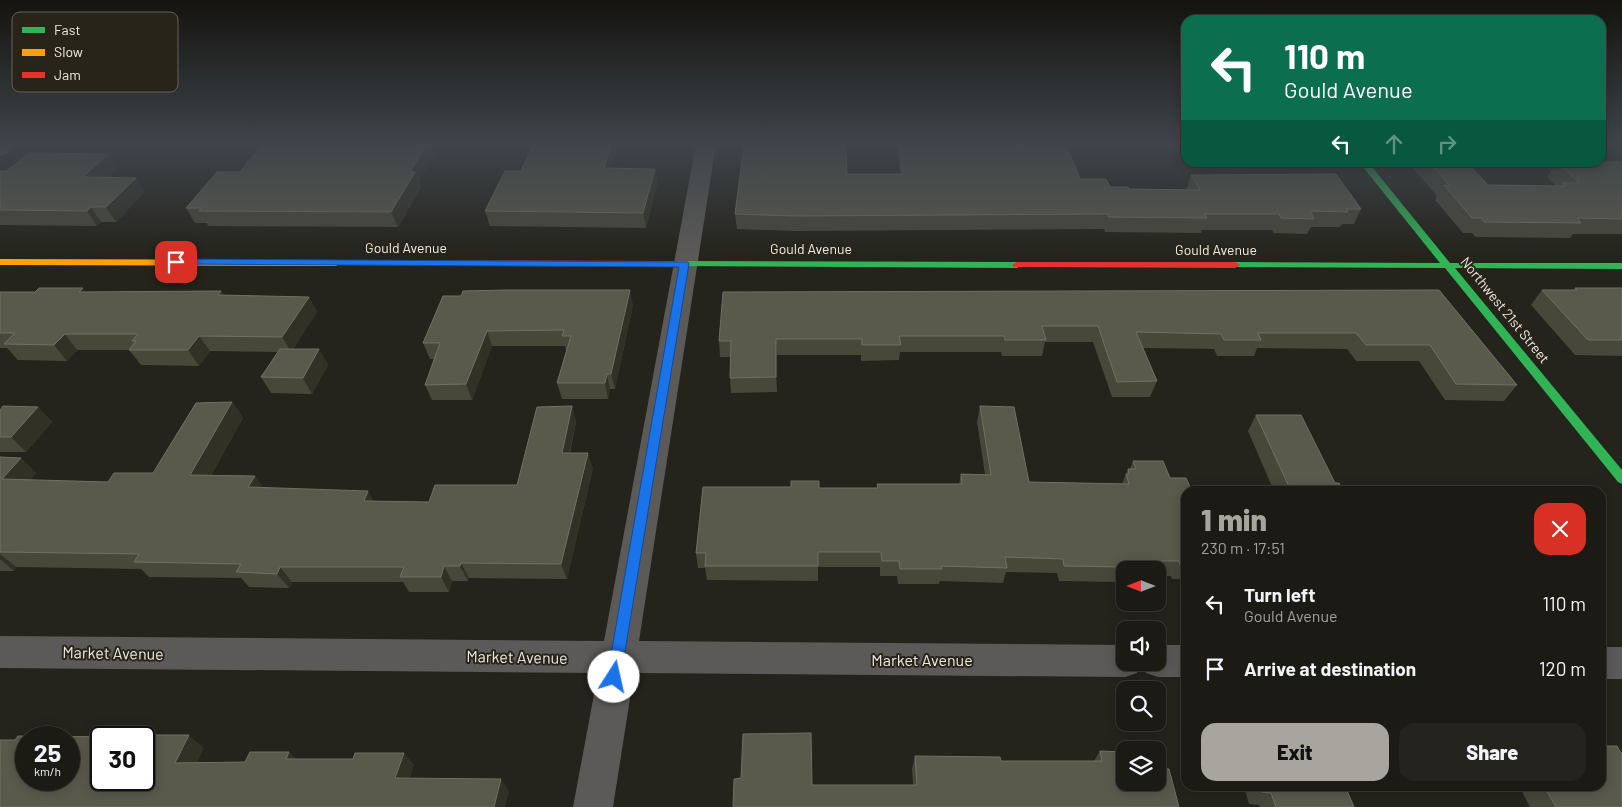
<!DOCTYPE html>
<html lang="en">
<head>
<meta charset="utf-8">
<style>
	:root { --surface:#1b1a15; --page:#24231e; --text:#f1f3f6; --muted:#a0a1a0; --line:#393834; --accent:#a7a59e }
	body { margin:0; font-family:Barlow,sans-serif; background:var(--page); color:var(--text); height:100vh; display:flex; flex-direction:column; font-size:19px; white-space:nowrap }
	* { box-sizing:border-box; margin:0 }
	p { font-size:16px; color:var(--muted) }
	.icon { flex:none; width:28px; height:28px; fill:none; stroke:currentColor; stroke-width:2; stroke-linecap:round; stroke-linejoin:round }
	.map { position:relative; flex:1; overflow:hidden }
	.panel { position:absolute; left:1181px; top:486px; width:425px; height:305px; display:flex; flex-direction:column; background:var(--surface); border-radius:15px; box-shadow:0 2px 12px #0003,0 0 0 1px var(--line) }
	.panel>* { flex:none }
	.top-card { position:absolute; left:1181px; top:15px; width:425px; height:152px; border-radius:15px; box-shadow:0 2px 12px #0003,0 0 0 1px var(--line); background:#0b6e4f; color:#fff; overflow:hidden }
	.needle { width:32px; rotate:270deg }
	.buttons { position:absolute; left:1116px; top:561px; display:grid; gap:10px }
	.buttons a { display:grid; place-items:center; width:50px; height:50px; border-radius:10px; background:var(--surface); box-shadow:0 2px 12px #0003,0 0 0 1px var(--line); font-size:25px }
	.speed { position:absolute; left:15px; top:726px; display:flex; gap:10px; font-size:25px; font-weight:700; text-align:center }
	.speed>* { display:grid; place-content:center; width:65px; height:65px; border-radius:50%; background:var(--surface); box-shadow:0 2px 12px #0003,0 0 0 1px var(--line); line-height:1 }
	.speed small { font-size:12px; font-weight:400 }
	.speed .limit { border:2px solid #111; border-radius:8px; background:#fff; color:#111 }
	.pin { position:absolute; display:grid; place-items:center; width:42px; height:42px; color:#fff; margin:-21px; border-radius:10px; box-shadow:0 2px 8px #0006 }
	.me { position:absolute; width:55px; margin:-28px; rotate:10deg; stroke-linejoin:round; filter:drop-shadow(0 0 4px #0008) }
	.turn { display:flex; align-items:center; gap:18px; height:105px; padding:0 20px; font-size:22px }
	.turn .icon { width:65px; height:65px; stroke-width:2.5 }
	.turn b { display:block; font-size:35px; line-height:42px }
	.lanes { display:flex; align-items:center; height:48px; padding:0 20px; background:#0003; justify-content:center; gap:25px; direction:ltr }
	.lanes .off { opacity:.35 }
	.round { display:grid; place-items:center; flex:none; width:52px; height:52px; border-radius:15px; background:var(--page) }
	.overview { display:flex; align-items:center; justify-content:space-between; height:85px; padding:0 20px }
	h1 { font-size:30px; font-weight:800; line-height:38px; color:var(--accent) }
	.button { display:flex; gap:10px; margin-top:auto; padding:10px 20px }
	.button a { flex:1; height:58px; border-radius:15px; background:var(--accent); color:#111; font-size:20px; font-weight:800; line-height:58px; text-align:center }
	.button a+a { background:var(--page); color:var(--text) }
	ul { padding:0; list-style:none }
	li { display:flex; align-items:center; gap:15px; height:65px; padding:0 20px }
	li div { flex:1 }
	li b { display:block; font-size:19px }
	li em { font-style:normal }
	.map>svg:first-child { display:block }
</style>
</head>
<body>
<div class="map">
<svg width="1622" height="807" viewBox="0 0 1622 807">
	<rect width="100%" height="100%" fill="#24231c"/>
	<g fill="none" stroke-linecap="round" stroke-linejoin="round">
		<path fill="#5c5a58" fill-rule="evenodd" d="M 0,144 L 16,144 L 7,154 L 0,156 Z
			M 696,144 L 716,144 L 639,641 L 1125,645 L 1125,662 L 1158,662 L 1158,645 L 1186,645 L 1186,677 L 1158,677 L 1146,673 L 1142,664 L 1137,673 L 1125,677 L 634,673 L 613,807 L 573,807 L 598,673 L 0,668 L 0,636 L 604,641 Z
			M 1601,647 L 1622,647 L 1622,679 L 1601,679 Z"/>
		<path fill="#30b455" fill-rule="evenodd" d="M 1359,162 L 1368,162 L 1450,263 L 1622,263 L 1622,269 L 1455,268 L 1622,470 L 1622,484 L 1618,482 L 1445,268 L 1232,267 L 1230,265 L 1235,262 L 1440,263 Z
			M 675,261 L 1017,262 L 1022,265 L 1017,268 L 672,266 L 670,264 Z"/>
		<path fill="#ff9f0a" fill-rule="evenodd" d="M 0,259 L 336,260 L 341,263 L 336,266 L 0,265 Z"/>
		<path fill="#e5322d" fill-rule="evenodd" d="M 336,260 L 675,261 L 680,264 L 675,267 L 333,265 L 331,263 Z
			M 1017,262 L 1235,262 L 1240,265 L 1235,268 L 1014,267 L 1012,265 Z"/>
	</g>
	<path fill="#47473a" d="M 619,144 L 611,168 L 655,169 L 657,184 L 646,228 L 490,226 L 485,211 L 521,171 Z
		M 899,144 L 1066,144 L 1080,179 L 1110,187 L 1129,189 L 1186,190 L 1191,175 L 1361,209 L 1354,224 L 1342,224 L 1340,227 L 1311,227 L 1307,234 L 1274,233 L 1272,230 L 1202,230 L 1201,233 L 1105,232 L 1104,229 L 795,231 L 737,229 L 735,214 L 847,174 L 900,174 L 898,160 Z
		M 1408,162 L 1466,162 L 1488,185 L 1556,186 L 1547,177 L 1557,163 L 1622,163 L 1622,234 L 1573,234 L 1570,238 L 1475,237 L 1472,233 L 1463,233 L 1435,200 L 1437,196 Z
		M 118,168 L 108,177 L 145,192 L 116,222 L 101,222 L 97,226 L 0,225 L 0,171 Z
		M 419,181 L 421,187 L 398,227 L 208,226 L 207,223 L 195,223 L 186,208 Z
		M 1575,288 L 1622,288 L 1622,356 L 1575,355 L 1531,305 L 1542,290 L 1573,290 Z
		M 1439,290 L 1517,385 L 1504,401 L 1445,400 L 1419,361 L 1356,361 L 1347,349 L 1257,348 L 1254,356 L 1217,356 L 1214,349 L 1143,348 L 1157,381 L 1150,397 L 1112,397 L 1093,342 L 1045,342 L 1042,356 L 1002,356 L 1001,352 L 900,352 L 899,360 L 861,361 L 861,355 L 777,355 L 777,392 L 731,393 L 730,378 L 731,357 L 720,357 L 719,341 Z
		M 221,291 L 224,295 L 309,297 L 317,312 L 293,349 L 319,349 L 328,365 L 312,394 L 271,393 L 261,377 L 278,352 L 210,351 L 199,366 L 141,365 L 129,350 L 77,350 L 67,361 L 18,360 L 7,348 L 0,348 L 0,292 L 86,292 Z
		M 443,296 L 633,305 L 615,389 L 610,389 L 608,399 L 562,399 L 557,383 L 566,351 L 565,346 L 492,346 L 472,400 L 432,400 L 425,385 L 434,359 L 430,359 L 423,343 Z
		M 232,402 L 243,418 L 211,475 L 264,488 L 374,501 L 429,502 L 517,485 L 572,406 L 576,422 L 570,453 L 593,468 L 567,579 L 469,578 L 468,581 L 452,581 L 449,592 L 409,592 L 403,582 L 292,582 L 289,588 L 249,587 L 241,578 L 149,577 L 141,569 L 16,567 L 14,571 L 0,571 L 0,457 L 21,458 L 36,473 L 30,480 L 108,482 L 153,473 Z
		M 980,406 L 1029,482 L 1122,484 L 1128,469 L 1130,469 L 1133,461 L 1170,478 L 1186,491 L 1186,579 L 1172,579 L 1171,576 L 1158,576 L 1158,570 L 1125,570 L 1125,576 L 1118,576 L 1116,582 L 1059,581 L 1057,573 L 1006,572 L 1003,583 L 940,581 L 939,584 L 898,584 L 897,576 L 880,576 L 880,567 L 818,567 L 818,581 L 707,580 L 705,568 L 698,568 L 696,553 L 819,488 L 877,488 L 877,484 L 959,484 L 961,474 L 985,474 L 977,422 Z
		M 38,407 L 52,422 L 26,452 L 0,452 L 0,410 Z
		M 1256,415 L 1335,483 L 1343,491 L 1274,491 L 1248,431 Z
		M 1100,751 L 1125,782 L 733,807 L 812,785 L 913,785 L 912,769 L 915,756 L 1001,761 L 1094,761 Z
		M 1621,753 L 1622,807 L 1530,807 L 1519,786 L 1601,786 Z
		M 1244,786 L 1345,786 L 1354,807 L 1260,807 L 1259,805 L 1249,804 Z"/>
	<path fill="#313126" d="M 427,144 L 441,144 L 419,181 L 421,187 L 398,227 L 391,212 L 410,172 Z
		M 611,144 L 619,144 L 606,183 L 604,168 Z
		M 108,154 L 118,168 L 93,192 L 83,177 Z
		M 655,169 L 657,184 L 646,228 L 643,213 Z
		M 136,178 L 145,192 L 116,222 L 106,207 Z
		M 91,207 L 101,222 L 97,226 L 87,211 Z
		M 83,288 L 94,304 L 79,292 Z
		M 630,290 L 633,305 L 615,389 L 611,374 Z
		M 221,291 L 231,306 L 218,295 Z
		M 309,297 L 317,312 L 291,352 L 282,337 Z
		M 487,331 L 492,346 L 472,400 L 466,384 Z
		M 65,334 L 77,350 L 67,361 L 54,345 Z
		M 199,336 L 210,351 L 199,366 L 188,350 Z
		M 776,339 L 777,355 L 777,392 L 776,377 Z
		M 319,349 L 328,365 L 312,394 L 303,378 Z
		M 607,374 L 610,389 L 608,399 L 605,383 Z
		M 232,402 L 243,418 L 202,490 L 190,475 Z
		M 572,406 L 576,422 L 566,468 L 562,453 Z
		M 38,407 L 52,422 L 26,452 L 11,437 Z
		M 588,453 L 593,468 L 567,579 L 561,564 Z
		M 21,458 L 36,473 L 18,494 L 2,479 Z
		M 255,476 L 266,491 L 248,487 Z
		M 368,491 L 377,506 L 364,501 Z
		M 0,554 L 16,567 L 14,571 L 0,559 Z
		M 461,563 L 469,578 L 468,581 L 460,566 Z
		M 444,566 L 452,581 L 449,592 L 441,577 Z
		M 280,567 L 292,582 L 289,588 L 277,574 Z
		M 189,735 L 204,748 L 191,776 L 175,763 Z
		M 289,752 L 302,764 L 286,759 Z
		M 404,753 L 414,765 L 406,791 L 395,778 Z
		M 501,779 L 509,791 L 505,807 L 494,807 Z"/>
	<path fill="#59594c" stroke="#707064" fill-rule="evenodd" d="M 263,144 L 427,144 L 410,172 L 415,172 L 391,212 L 199,211 L 201,208 L 186,208 L 217,172 L 240,172 Z
		M 534,144 L 611,144 L 604,168 L 655,169 L 643,213 L 485,211 L 505,171 L 521,171 Z
		M 744,144 L 846,144 L 847,174 L 903,174 L 899,146 L 902,146 L 902,144 L 1066,144 L 1080,179 L 1106,179 L 1110,187 L 1128,187 L 1129,189 L 1200,190 L 1191,175 L 1336,174 L 1361,209 L 1346,209 L 1348,212 L 1310,211 L 1314,219 L 1281,218 L 1279,214 L 1205,214 L 1207,218 L 1109,217 L 1108,214 L 795,216 L 735,214 Z
		M 28,153 L 108,154 L 83,177 L 136,178 L 106,207 L 91,207 L 87,211 L 0,210 L 0,171 L 7,171 Z
		M 1429,162 L 1466,162 L 1488,185 L 1565,186 L 1562,183 L 1580,183 L 1557,163 L 1622,162 L 1622,219 L 1577,218 L 1581,223 L 1484,222 L 1482,218 L 1472,218 L 1444,185 L 1450,186 Z
		M 39,288 L 83,288 L 79,292 L 221,291 L 218,295 L 309,297 L 282,337 L 199,336 L 188,350 L 129,350 L 136,341 L 132,341 L 138,334 L 65,334 L 54,345 L 4,344 L 15,333 L 0,333 L 0,292 L 35,292 Z
		M 1575,288 L 1622,288 L 1622,340 L 1588,340 L 1542,290 L 1577,290 Z
		M 507,290 L 630,290 L 611,374 L 607,374 L 605,383 L 557,383 L 571,336 L 562,336 L 564,330 L 487,331 L 466,384 L 425,385 L 440,343 L 423,343 L 443,296 L 461,296 L 463,291 Z
		M 1439,290 L 1517,385 L 1456,384 L 1430,345 L 1366,345 L 1356,333 L 1258,333 L 1261,340 L 1224,340 L 1221,334 L 1136,332 L 1157,381 L 1117,382 L 1098,326 L 1042,326 L 1046,340 L 1005,340 L 1004,336 L 899,336 L 901,345 L 862,345 L 862,339 L 776,339 L 776,377 L 730,378 L 731,341 L 719,341 L 723,292 Z
		M 280,349 L 319,349 L 303,378 L 261,377 Z
		M 232,402 L 190,475 L 255,476 L 248,487 L 368,491 L 364,501 L 429,502 L 435,485 L 517,485 L 537,407 L 572,406 L 562,453 L 588,453 L 561,564 L 461,563 L 460,566 L 444,566 L 441,577 L 400,577 L 404,567 L 280,567 L 277,574 L 236,572 L 241,564 L 134,562 L 139,554 L 0,552 L 0,457 L 21,458 L 2,479 L 108,482 L 114,473 L 153,473 L 196,403 Z
		M 3,406 L 38,407 L 11,437 L 0,437 L 0,410 Z
		M 980,406 L 1014,407 L 1029,482 L 1129,484 L 1126,474 L 1129,474 L 1128,469 L 1136,469 L 1133,461 L 1163,461 L 1170,478 L 1186,478 L 1192,491 L 1186,491 L 1186,565 L 1180,565 L 1179,561 L 1121,561 L 1122,567 L 1064,566 L 1063,559 L 1005,557 L 1007,568 L 941,566 L 942,569 L 900,569 L 899,561 L 882,561 L 881,552 L 818,552 L 818,566 L 705,566 L 706,553 L 696,553 L 703,487 L 791,487 L 791,481 L 819,481 L 819,488 L 878,488 L 877,484 L 962,484 L 961,474 L 991,475 Z
		M 1256,415 L 1301,415 L 1335,483 L 1339,483 L 1343,491 L 1291,491 Z
		M 811,733 L 812,785 L 917,785 L 915,756 L 1000,757 L 1001,761 L 1102,761 L 1100,751 L 1125,752 L 1125,782 L 1158,782 L 1158,769 L 1169,769 L 1179,807 L 733,807 L 734,779 L 741,778 L 743,734 Z
		M 139,735 L 189,735 L 175,763 L 245,762 L 250,752 L 289,752 L 286,759 L 353,759 L 355,753 L 404,753 L 395,778 L 501,779 L 494,807 L 0,807 L 0,740 L 15,740 L 18,736 L 138,737 ZM 26,738 L 69,738 L 69,780 L 26,780 ZM 101,738 L 144,738 L 144,780 L 101,780 Z
		M 1601,746 L 1617,746 L 1621,753 L 1622,753 L 1622,807 L 1556,807 L 1544,786 L 1601,786 Z
		M 1259,786 L 1345,786 L 1354,807 L 1276,807 L 1271,793 L 1261,792 Z"/>
	<linearGradient id="sky" x2="0" y2="1"><stop stop-color="#14130f"/><stop offset="0.56" stop-color="#3f454b"/><stop offset="1" stop-color="#3f454b" stop-opacity="0"/></linearGradient>
	<rect width="1622" height="257" fill="url(#sky)"/>
	<path fill="#1a73e8" stroke="#114b97" d="M 176,259 L 688,262 L 689,264 L 620,682 L 614,684 L 609,682 L 607,677 L 679,267 L 173,264 L 171,262 Z"/>
	<g text-anchor="middle" stroke-width="4" stroke-linejoin="round" paint-order="stroke">
		<g font-size="14" fill="#eeebe4" stroke="#282419">
			<text x="406" y="253">Gould Avenue</text>
			<text x="811" y="254">Gould Avenue</text>
			<text x="1216" y="255">Gould Avenue</text>
			<text transform="translate(1505 310) rotate(51)" y="5">Northwest 21st Street</text>
		</g>
		<g font-size="16" fill="#eeebe4" stroke="#282419">
			<text transform="translate(113 653) rotate(1)" y="6">Market Avenue</text>
			<text transform="translate(517 657) rotate(1)" y="6">Market Avenue</text>
			<text x="922" y="666">Market Avenue</text>
		</g>
	</g>
	<rect x="12" y="12" width="166" height="80" rx="8" fill="#282419" stroke="#636056" stroke-width="1"/>
	<rect x="22" y="27" width="23" height="6" fill="#30b455"/>
	<rect x="22" y="49" width="23" height="7" fill="#ff9f0a"/>
	<rect x="22" y="72" width="23" height="6" fill="#e5322d"/>
	<g font-size="14" fill="#eeebe4">
		<text x="54" y="35">Fast</text>
		<text x="54" y="57">Slow</text>
		<text x="54" y="80">Jam</text>
	</g>
</svg>
<div class="buttons">
<a><svg class="needle" viewBox="-14 -14 28 28"><path d="M0-13l5 13h-10z" fill="#e53935"/><path d="M0 13l5-13h-10z" fill="#a0a1a0"/></svg></a>
<a><svg class="icon" aria-label="sound" viewBox="0 0 24 24"><path d="M4 9h4l5-4v14l-5-4H4zM17 9q2 3 0 6"/></svg></a>
<a><svg class="icon" aria-label="search" viewBox="0 0 24 24"><circle cx="10" cy="10" r="6"/><path d="M15 15l6 6"/></svg></a>
<a><svg class="icon" aria-label="layers" viewBox="0 0 24 24"><path d="M12 4l9 5-9 5-9-5zM3 14l9 5 9-5"/></svg></a>
</div>
<div class="speed"><div>25<small>km/h</small></div><div class="limit">30</div></div>
<div class="pin" style="left:176px;top:262px;background:#d93025"><svg class="icon" aria-label="arrive" viewBox="0 0 24 24"><path d="M6 21V4h12l-3 4 3 4H6"/></svg></div>
<svg class="me" style="left:614px;top:677px" viewBox="-20 -20 40 40"><circle r="19" fill="#fff"/><path d="M0-13L10 11 0 6-10 11z" fill="#1a73e8"/></svg>
<div class="top-card">
<div class="turn"><svg class="icon" aria-label="left" viewBox="0 0 24 24"><path d="M17 20v-9H6M10 6l-5 5 5 5"/></svg><div><b>110 m</b>Gould Avenue</div></div>
<div class="lanes"><svg class="icon" aria-label="left" viewBox="0 0 24 24"><path d="M17 20v-9H6M10 6l-5 5 5 5"/></svg><svg class="icon off" aria-label="ahead" viewBox="0 0 24 24"><path d="M12 20V5M6 11l6-6 6 6"/></svg><svg class="icon off" aria-label="right" viewBox="0 0 24 24"><path d="M7 20v-9h11M14 6l5 5-5 5"/></svg></div>
</div>
<section class="panel">
<div class="overview"><div><h1>1 min</h1><p>230 m · 17:51</p></div><a class="round" style="background:#d93025;color:#fff"><svg class="icon" aria-label="close" viewBox="0 0 24 24"><path d="M6 6l12 12M18 6L6 18"/></svg></a></div>
<ul>
<li><svg class="icon" aria-label="left" viewBox="0 0 24 24"><path d="M17 20v-9H6M10 6l-5 5 5 5"/></svg><div><b>Turn left</b><p>Gould Avenue</p></div><em>110 m</em></li>
<li><svg class="icon" aria-label="arrive" viewBox="0 0 24 24"><path d="M6 21V4h12l-3 4 3 4H6"/></svg><div><b>Arrive at destination</b></div><em>120 m</em></li>
</ul>
<div class="button"><a>Exit</a><a>Share</a></div>
</section>
</div>
</body>
</html>
